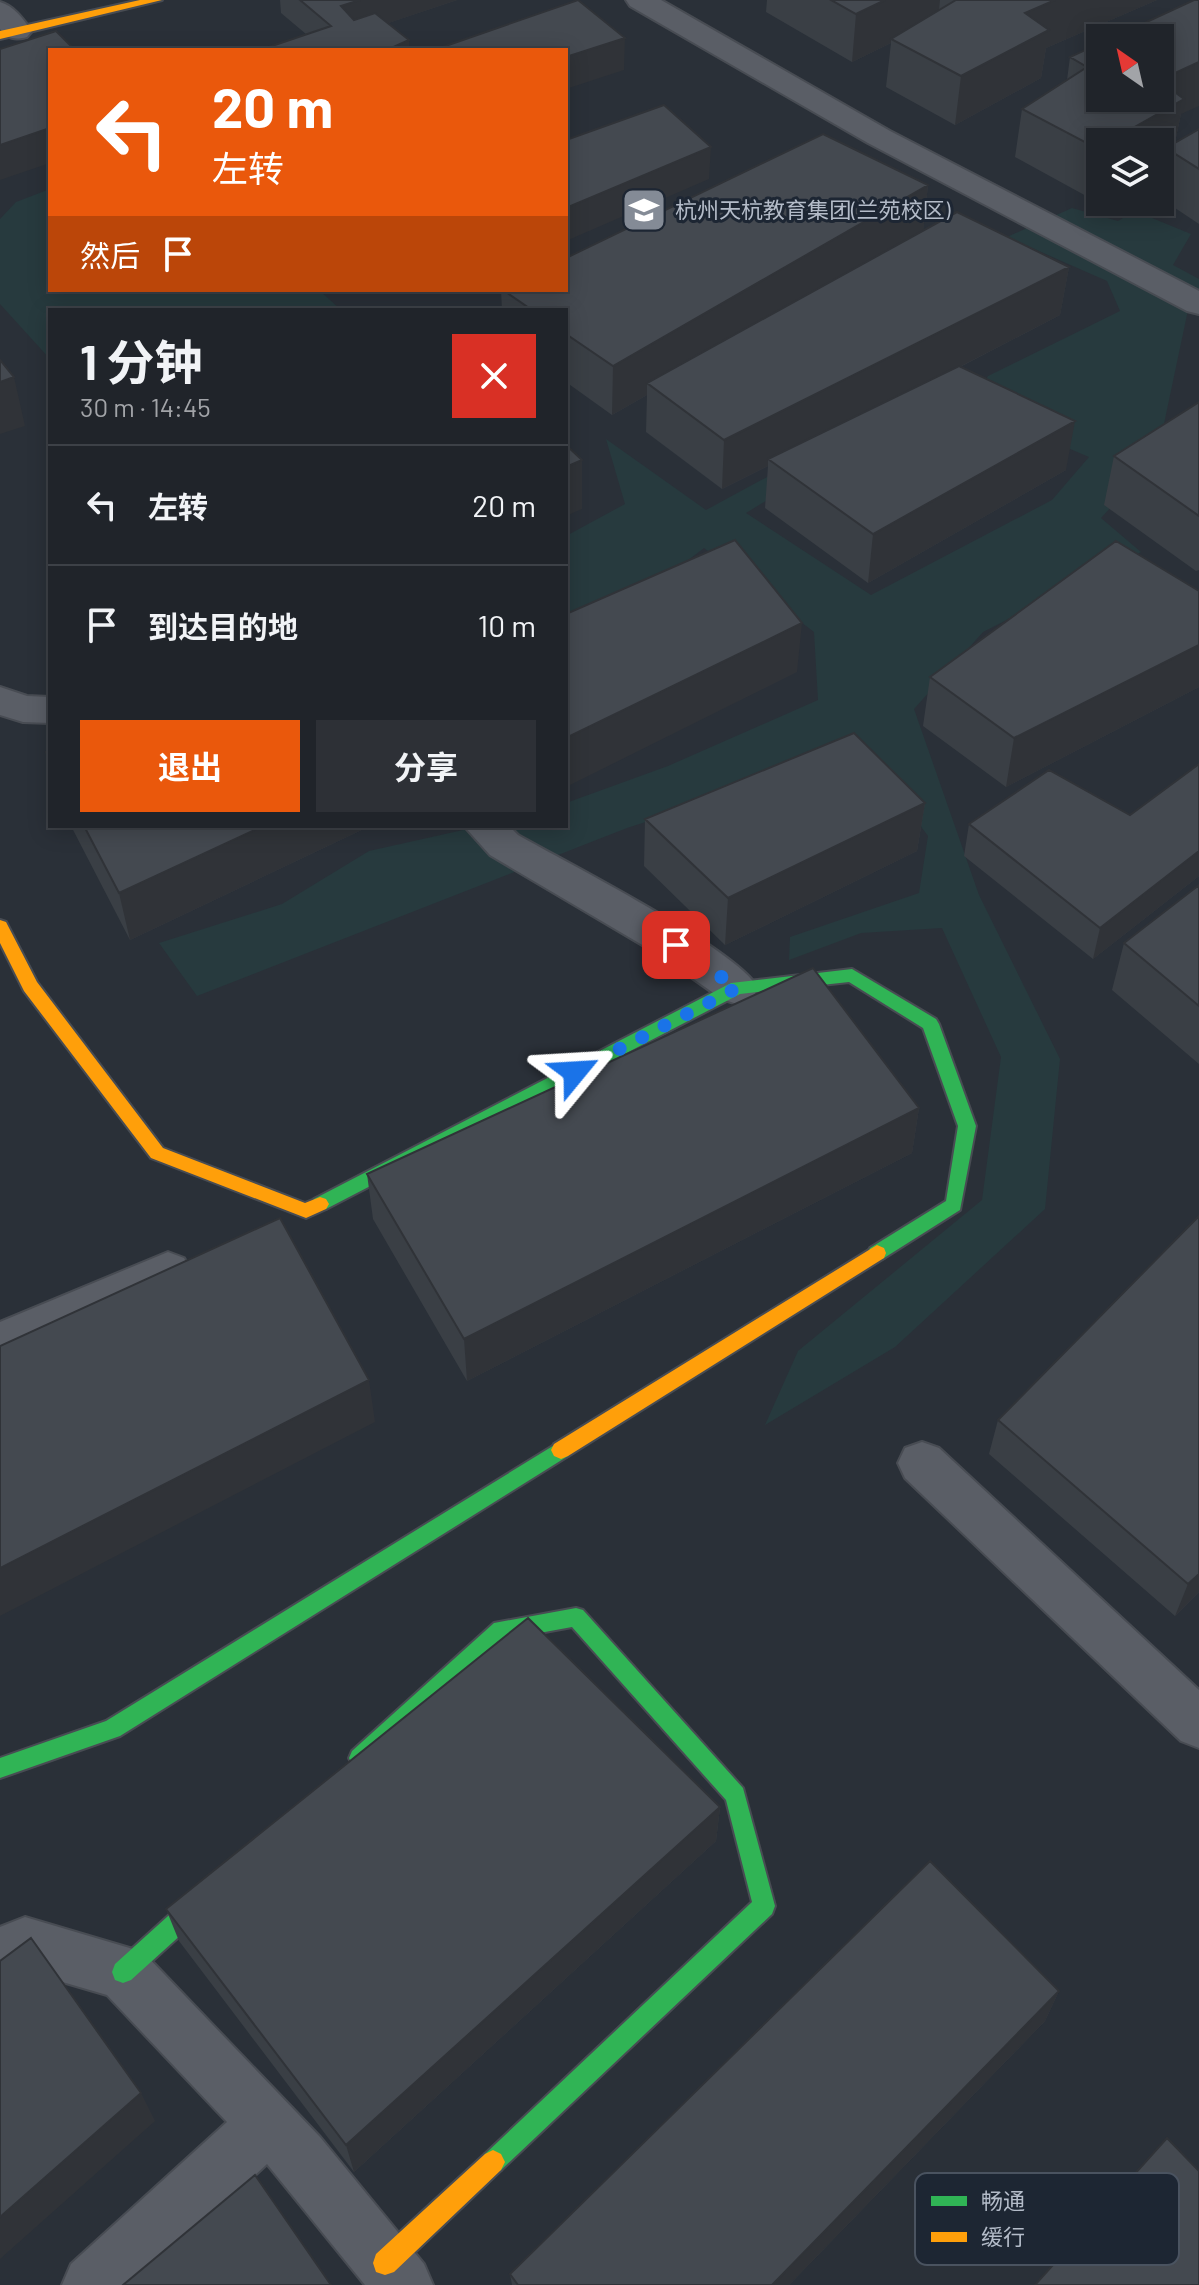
<!DOCTYPE html>
<html lang="zh">
<head>
<meta charset="utf-8">
<style>
	:root { --surface:#20242a; --page:#2d3036; --text:#f1f3f6; --muted:#a2a4a8; --line:#3d4147; --accent:#ea580c }
	body { margin:0; font-family:Barlow,"Noto Sans SC",sans-serif; background:var(--page); color:var(--text); height:100vh; display:flex; flex-direction:column; font-size:30px; white-space:nowrap }
	* { box-sizing:border-box; margin:0 }
	p { font-size:26px; color:var(--muted) }
	.icon { flex:none; width:44px; height:44px; fill:none; stroke:currentColor; stroke-width:2; stroke-linecap:round; stroke-linejoin:round }
	.map { position:relative; flex:1; overflow:hidden }
	.drawer { position:absolute; left:48px; top:308px; width:520px; height:520px; display:flex; flex-direction:column; background:var(--surface); border-radius:0px; box-shadow:0 4px 20px #0003,0 0 0 2px var(--line) }
	.drawer>* { flex:none }
	.hud { position:absolute; left:48px; top:48px; width:520px; height:244px; border-radius:0px; box-shadow:0 4px 20px #0003,0 0 0 2px var(--line); background:#ea580c; color:#fff; overflow:hidden }
	.needle { width:52px; rotate:326deg }
	.buttons { position:absolute; left:1086px; top:24px; display:grid; gap:16px }
	.buttons a { display:grid; place-items:center; width:88px; height:88px; border-radius:0px; background:var(--surface); box-shadow:0 4px 20px #0003,0 0 0 2px var(--line); font-size:40px }
	.pin { position:absolute; display:grid; place-items:center; width:68px; height:68px; color:#fff; margin:-34px; border-radius:16px; box-shadow:0 4px 12px #0006 }
	.me { position:absolute; width:88px; margin:-44px; rotate:63deg; stroke-linejoin:round; filter:drop-shadow(0 0 6px #0008) }
	.turn { display:flex; align-items:center; gap:28px; height:168px; padding:0 32px; font-size:36px }
	.turn .icon { width:104px; height:104px; stroke-width:2.5 }
	.turn b { display:block; font-size:56px; line-height:68px }
	.then { display:flex; align-items:center; height:76px; padding:0 32px; background:#0003; gap:16px; font-size:30px }
	.round { display:grid; place-items:center; flex:none; width:84px; height:84px; border-radius:0px; background:var(--page) }
	.summary { display:flex; align-items:center; justify-content:space-between; height:136px; padding:0 32px }
	h1 { font-size:48px; font-weight:700; line-height:60px }
	.cta { display:flex; gap:16px; margin-top:auto; padding:16px 32px }
	.cta a { flex:1; height:92px; border-radius:0px; background:var(--accent); color:#fff; font-size:32px; font-weight:700; line-height:92px; text-align:center }
	.cta a+a { background:var(--page); color:var(--text) }
	ul { padding:0; list-style:none }
	li { display:flex; align-items:center; gap:24px; height:120px; padding:0 32px; border-top:2px solid var(--line) }
	li div { flex:1 }
	li b { display:block; font-size:30px }
	li em { font-style:normal }
	.map>svg:first-child { display:block }
</style>
</head>
<body>
<div class="map">
<svg width="1199" height="2285" viewBox="0 0 1199 2285">
	<rect width="100%" height="100%" fill="#2a3038"/>
	<path fill="#273a3e" d="M 50,189 L 50,290 L 319,290 L 341,310 L 50,310 L 50,359 L 0,304 L 0,219 L 16,202 Z
		M 1072,208 L 1118,221 L 1135,211 L 1191,234 L 1173,265 L 1199,279 L 1199,314 L 1188,310 L 1157,457 L 1101,518 L 1141,552 L 983,632 L 914,709 L 979,895 L 1060,1059 L 1045,1209 L 895,1347 L 765,1425 L 798,1351 L 982,1200 L 1001,1057 L 942,928 L 861,933 L 789,960 L 790,937 L 919,893 L 928,836 L 895,791 L 837,760 L 627,828 L 197,996 L 159,943 L 282,904 L 369,851 L 481,826 L 566,826 L 566,803 L 668,766 L 818,700 L 814,632 L 704,548 L 606,623 L 566,638 L 566,536 L 625,504 L 606,439 L 706,510 L 861,426 L 877,433 L 746,513 L 871,595 L 1052,500 L 1089,457 L 971,407 L 988,376 L 1120,311 L 1107,281 L 1007,237 Z"/>
	<g fill="none" stroke-linecap="round" stroke-linejoin="round">
		<g stroke="#484c53" stroke-width="4">
			<path id="street" d="M 626,0 L 661,0 L 890,131 L 1199,291 L 1199,314 L 1187,311 L 868,143 L 630,6 Z
				M 0,2 C 14,6 23,19 32,31 L 27,37 C 15,40 8,39 0,29 Z
				M 0,687 L 27,696 L 50,697 L 50,723 L 23,722 L 0,715 Z
				M 464,826 L 509,826 L 518,835 C 565,862 737,949 758,988 L 752,999 L 737,1004 L 722,999 L 661,956 L 490,855 Z
				M 168,1252 L 184,1258 L 191,1271 L 184,1284 L 0,1363 L 0,1322 Z
				M 922,1442 L 939,1448 L 1199,1690 L 1199,1748 L 1181,1741 L 905,1478 L 898,1463 L 905,1448 Z
				M 25,1917 L 143,1952 L 320,2137 L 424,2264 L 433,2285 L 365,2285 L 267,2164 L 136,2285 L 62,2285 L 71,2264 L 227,2122 L 107,1995 L 25,1971 L 0,1981 L 0,1927 Z"/>
		</g>
		<g stroke="#484c53" stroke-width="4">
			<path id="fast" d="M 852,969 L 936,1019 L 939,1024 L 976,1126 L 960,1210 L 884,1258 L 877,1261 L 870,1258 L 868,1253 L 870,1248 L 946,1201 L 958,1126 L 923,1028 L 849,982 L 740,994 L 326,1209 L 314,1209 L 311,1204 L 314,1199 L 731,983 Z
				M 561,1441 L 568,1444 L 571,1450 L 568,1456 L 120,1736 L 0,1778 L 0,1758 L 106,1721 Z
				M 576,1608 L 583,1610 L 743,1788 L 775,1906 L 772,1914 L 501,2170 L 493,2174 L 485,2170 L 481,2162 L 485,2154 L 752,1902 L 726,1800 L 572,1627 L 506,1639 L 368,1765 L 360,1768 L 352,1765 L 349,1758 L 352,1751 L 494,1623 Z
				M 217,1876 L 225,1879 L 228,1887 L 225,1895 L 131,1980 L 123,1983 L 115,1980 L 112,1972 L 115,1964 L 209,1879 Z"/>
		</g>
		<g stroke="#484c53" stroke-width="4">
			<path id="slow" d="M 140,0 L 162,0 L 0,39 L 0,31 Z
				M 0,920 L 6,922 L 37,982 L 163,1148 L 305,1203 L 320,1197 L 326,1199 L 329,1204 L 326,1209 L 306,1218 L 151,1158 L 24,991 L 0,943 Z
				M 877,1245 L 884,1248 L 886,1253 L 884,1258 L 568,1456 L 561,1459 L 554,1456 L 551,1450 L 554,1444 Z
				M 493,2150 L 501,2154 L 505,2162 L 501,2170 L 394,2272 L 385,2275 L 376,2272 L 373,2263 L 376,2254 L 485,2154 Z"/>
		</g>
		<use href="#street" fill="#5a5e66" fill-rule="evenodd"/>
		<use href="#fast" fill="#30b455" fill-rule="evenodd"/>
		<use href="#slow" fill="#ff9f0a" fill-rule="evenodd"/>
	</g>
	<path fill="#3a3f45" d="M 280,0 L 457,0 L 388,23 L 306,34 L 281,13 Z
		M 767,0 L 1157,0 L 1046,48 L 1041,78 L 955,125 L 886,87 L 891,43 L 852,62 L 766,12 Z
		M 1070,57 L 1181,114 L 1175,142 L 1199,129 L 1199,224 L 1160,198 L 1160,179 L 1165,152 L 1100,142 L 1100,190 L 1088,197 L 1015,157 L 1022,109 L 1067,80 Z
		M 928,185 L 923,231 L 1069,267 L 1060,315 L 960,367 L 1066,470 L 868,583 L 765,508 L 768,466 L 722,489 L 646,432 L 647,395 L 612,415 L 566,382 L 566,310 L 502,310 L 501,290 L 566,290 Z
		M 1199,402 L 1199,570 L 1196,571 L 1104,505 L 1114,456 Z
		M 1199,591 L 1199,687 L 1006,787 L 923,726 L 930,677 Z
		M 1199,764 L 1199,876 L 1093,959 L 964,856 L 969,824 L 1130,815 Z
		M 925,803 L 917,851 L 725,945 L 644,866 L 645,819 Z
		M 71,826 L 370,826 L 130,940 Z
		M 1199,885 L 1199,1064 L 1112,990 L 1124,943 Z
		M 919,1108 L 912,1153 L 467,1381 L 373,1219 L 367,1174 Z
		M 1199,1216 L 1199,1592 L 1175,1616 L 989,1454 L 998,1420 Z
		M 720,1807 L 716,1841 L 354,2172 L 179,1941 L 166,1909 Z
		M 1059,1991 L 1045,2021 L 789,2285 L 512,2285 L 510,2274 Z"/>
	<path fill="#303338" d="M 360,0 L 457,0 L 344,38 L 341,6 Z
		M 885,0 L 940,0 L 938,19 L 891,39 L 891,43 L 852,62 L 856,14 Z
		M 1055,0 L 1157,0 L 1046,48 L 1041,78 L 955,125 L 961,76 L 1025,13 Z
		M 625,38 L 624,70 L 566,89 L 566,57 Z
		M 409,40 L 409,50 L 387,50 Z
		M 1199,62 L 1199,106 L 1181,114 L 1174,147 L 1166,148 L 1165,152 L 1160,155 L 1160,142 L 1108,142 L 1160,80 Z
		M 50,128 L 50,163 L 0,180 L 0,145 Z
		M 1100,146 L 1100,190 L 1088,197 L 1096,148 Z
		M 711,147 L 709,179 L 566,241 L 566,208 Z
		M 928,185 L 923,233 L 647,383 L 647,395 L 612,415 L 613,366 Z
		M 1069,267 L 1060,315 L 773,463 L 768,459 L 768,466 L 722,489 L 724,440 Z
		M 14,377 L 25,426 L 0,434 L 0,382 Z
		M 1075,421 L 1066,470 L 868,583 L 873,534 Z
		M 582,460 L 582,509 L 566,516 L 566,467 Z
		M 802,623 L 797,672 L 566,787 L 566,738 Z
		M 1199,645 L 1199,687 L 1006,787 L 1014,738 Z
		M 925,803 L 917,851 L 725,945 L 728,898 Z
		M 263,826 L 370,826 L 130,940 L 119,893 Z
		M 1199,851 L 1199,876 L 1093,959 L 1100,928 Z
		M 919,1108 L 912,1153 L 467,1381 L 464,1339 Z
		M 369,1380 L 375,1422 L 0,1616 L 0,1568 Z
		M 1199,1574 L 1199,1592 L 1175,1616 L 1188,1584 Z
		M 720,1807 L 716,1841 L 354,2172 L 346,2145 Z
		M 1059,1991 L 1045,2021 L 789,2285 L 772,2285 Z
		M 141,2093 L 155,2121 L 0,2259 L 0,2217 Z"/>
	<path fill="#444950" stroke="#303338" stroke-width="2" d="M 300,0 L 360,0 L 341,6 L 354,20 L 375,13 L 409,40 L 387,50 L 260,50 L 331,26 Z
		M 578,0 L 625,38 L 566,57 L 566,50 L 434,50 Z
		M 831,0 L 885,0 L 856,14 Z
		M 956,0 L 1055,0 L 1025,13 L 1049,30 L 961,76 L 891,39 Z
		M 1194,0 L 1199,0 L 1199,62 L 1160,80 L 1160,38 L 1112,38 Z
		M 56,31 L 75,50 L 50,50 L 50,128 L 0,145 L 0,49 Z
		M 1100,43 L 1100,98 L 1160,98 L 1160,81 L 1184,99 L 1108,142 L 1100,142 L 1100,146 L 1096,148 L 1022,109 L 1087,67 L 1070,57 Z
		M 664,105 L 711,147 L 566,208 L 566,140 Z
		M 1199,129 L 1199,169 L 1166,148 Z
		M 823,134 L 928,185 L 613,366 L 566,334 L 566,310 L 532,310 L 503,290 L 566,290 L 566,258 Z
		M 957,212 L 1069,267 L 724,440 L 647,383 Z
		M 0,360 L 14,377 L 0,382 Z
		M 959,366 L 1075,421 L 873,534 L 768,459 Z
		M 1199,402 L 1199,516 L 1114,456 Z
		M 566,445 L 582,460 L 566,467 Z
		M 735,540 L 802,623 L 566,738 L 566,614 Z
		M 1116,541 L 1199,591 L 1199,645 L 1014,738 L 930,677 Z
		M 854,733 L 925,803 L 728,898 L 645,819 Z
		M 50,750 L 50,760 L 46,752 Z
		M 1199,764 L 1199,851 L 1100,928 L 969,824 L 1049,770 L 1130,815 Z
		M 84,826 L 263,826 L 119,893 Z
		M 1199,885 L 1199,1006 L 1124,943 Z
		M 813,968 L 919,1108 L 464,1339 L 367,1174 Z
		M 1199,1216 L 1199,1574 L 1188,1584 L 998,1420 Z
		M 280,1218 L 369,1380 L 0,1568 L 0,1346 Z
		M 528,1618 L 720,1807 L 346,2145 L 166,1909 Z
		M 930,1861 L 1059,1991 L 772,2285 L 518,2285 L 510,2274 Z
		M 31,1938 L 141,2093 L 0,2217 L 0,1961 Z
		M 1167,2138 L 1199,2171 L 1199,2285 L 1035,2285 Z
		M 255,2175 L 331,2285 L 123,2285 Z"/>
	<g fill="none" stroke-linecap="round" stroke-linejoin="round">
		<path stroke="#1a73e8" stroke-width="14" stroke-dasharray="0 25.2" d="M 575,1072 L 737,988 L 676,945"/>
	</g>
	<defs>
		<g id="school-square" transform="scale(2.3)"><rect x="-9" y="-9" width="18" height="18" rx="4" fill="#848b96" stroke="#1d2633"/><path d="M0-5L7-2L0 1L-7-2ZM-4 1L0 2.5L4 1V4Q0 6-4 4Z" fill="#fff"/></g>
	</defs>
	<g fill-rule="evenodd">
		<use href="#school-square" x="644" y="210"/>
	</g>
	<g text-anchor="middle" stroke-width="6" stroke-linejoin="round" paint-order="stroke">
		<g font-size="22" fill="#b4bcc9" stroke="#1d2633" text-anchor="start">
			<text x="675" y="218">杭州天杭教育集团(兰苑校区)</text>
		</g>
	</g>
	<rect x="915" y="2173" width="264" height="92" rx="12" fill="#1d2633" stroke="#4a5360" stroke-width="2"/>
	<rect x="931" y="2196" width="36" height="10" fill="#30b455"/>
	<rect x="931" y="2232" width="36" height="10" fill="#ff9f0a"/>
	<g font-size="22" fill="#b4bcc9">
		<text x="981" y="2209">畅通</text>
		<text x="981" y="2245">缓行</text>
	</g>
</svg>
<div class="buttons">
<a><svg class="needle" viewBox="-14 -14 28 28"><path d="M0-13l5 13h-10z" fill="#e53935"/><path d="M0 13l5-13h-10z" fill="#a2a4a8"/></svg></a>
<a><svg class="icon" aria-label="layers" viewBox="0 0 24 24"><path d="M12 4l9 5-9 5-9-5zM3 14l9 5 9-5"/></svg></a>
</div>
<div class="pin" style="left:676px;top:945px;background:#d93025"><svg class="icon" aria-label="arrive" viewBox="0 0 24 24"><path d="M6 21V4h12l-3 4 3 4H6"/></svg></div>
<svg class="me" style="left:575px;top:1072px" viewBox="-20 -20 40 40"><path d="M0-17L14 15 0 8-14 15z" fill="#1a73e8" stroke="#fff" stroke-width="4"/></svg>
<div class="hud">
<div class="turn"><svg class="icon" aria-label="left" viewBox="0 0 24 24"><path d="M17 20v-9H6M10 6l-5 5 5 5"/></svg><div><b>20 m</b>左转</div></div>
<div class="then">然后<svg class="icon" aria-label="arrive" viewBox="0 0 24 24"><path d="M6 21V4h12l-3 4 3 4H6"/></svg></div>
</div>
<section class="drawer">
<div class="summary"><div><h1>1 分钟</h1><p>30 m · 14:45</p></div><a class="round" style="background:#d93025;color:#fff"><svg class="icon" aria-label="close" viewBox="0 0 24 24"><path d="M6 6l12 12M18 6L6 18"/></svg></a></div>
<ul>
<li><svg class="icon" aria-label="left" viewBox="0 0 24 24"><path d="M17 20v-9H6M10 6l-5 5 5 5"/></svg><div><b>左转</b></div><em>20 m</em></li>
<li><svg class="icon" aria-label="arrive" viewBox="0 0 24 24"><path d="M6 21V4h12l-3 4 3 4H6"/></svg><div><b>到达目的地</b></div><em>10 m</em></li>
</ul>
<div class="cta"><a>退出</a><a>分享</a></div>
</section>
</div>
</body>
</html>
